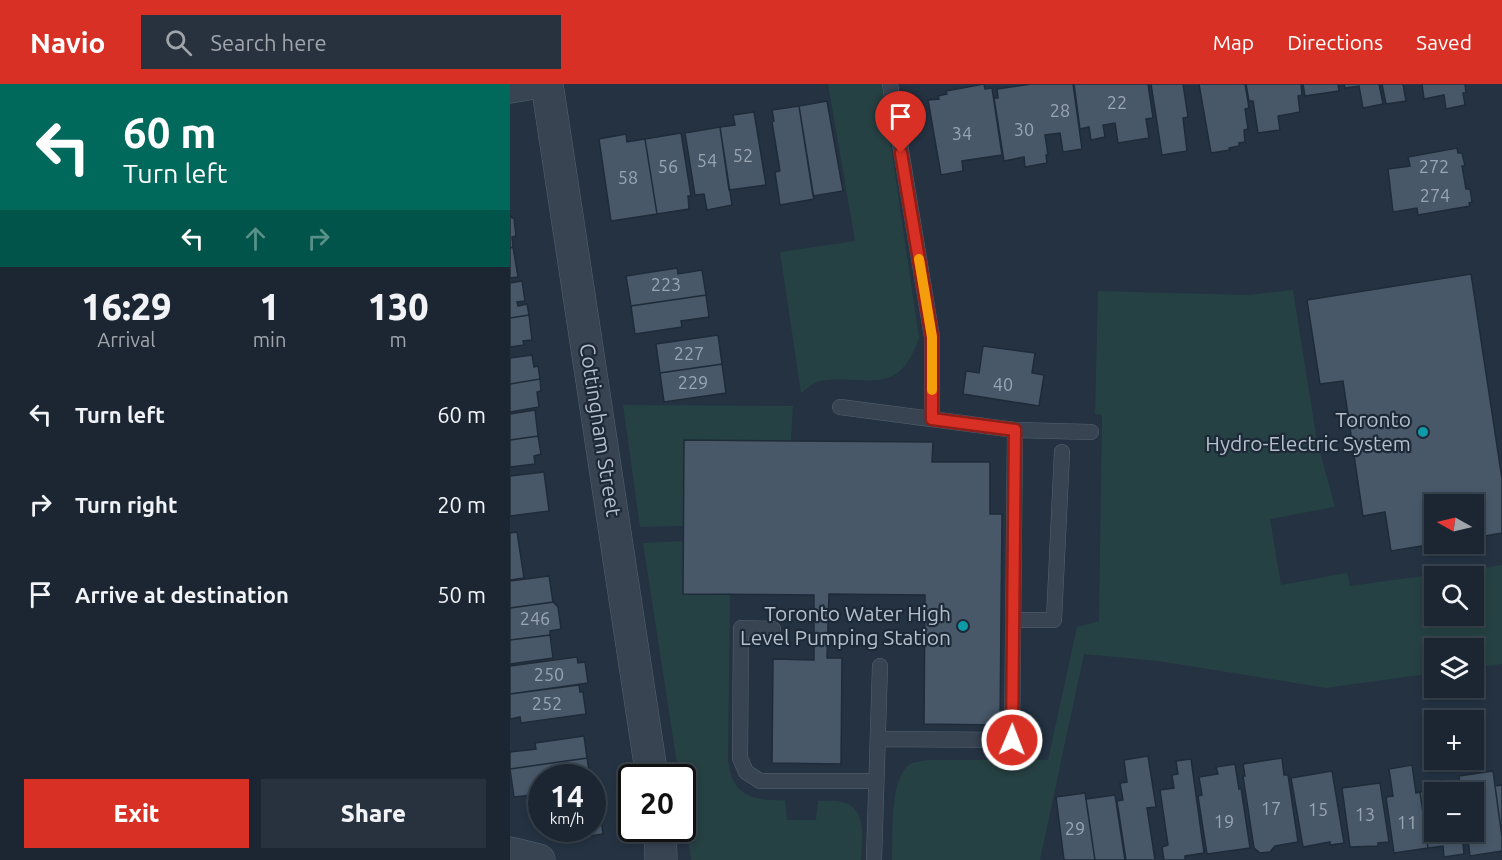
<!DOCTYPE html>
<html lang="en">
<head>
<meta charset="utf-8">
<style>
	:root { --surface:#1b2632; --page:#28323e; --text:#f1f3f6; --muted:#a0a5ac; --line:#39434d; --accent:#d93025 }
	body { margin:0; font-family:Ubuntu,sans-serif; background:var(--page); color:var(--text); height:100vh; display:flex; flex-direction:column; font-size:22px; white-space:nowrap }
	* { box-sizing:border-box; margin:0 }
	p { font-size:20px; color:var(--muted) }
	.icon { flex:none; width:33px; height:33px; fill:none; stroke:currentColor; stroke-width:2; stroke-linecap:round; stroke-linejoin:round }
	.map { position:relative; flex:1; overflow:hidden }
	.drawer { display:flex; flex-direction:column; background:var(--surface); width:510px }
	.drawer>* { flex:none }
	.guide { background:#00695c; color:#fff; overflow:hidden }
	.needle { width:39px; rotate:278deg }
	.tools { position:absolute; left:914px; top:410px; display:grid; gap:12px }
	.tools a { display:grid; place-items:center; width:60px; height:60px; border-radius:0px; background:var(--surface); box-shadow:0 3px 9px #0003,0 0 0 2px var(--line); font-size:30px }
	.speed { position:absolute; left:18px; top:680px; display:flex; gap:12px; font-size:30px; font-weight:700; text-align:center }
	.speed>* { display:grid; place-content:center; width:78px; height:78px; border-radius:50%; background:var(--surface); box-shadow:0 3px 9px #0003,0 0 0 2px var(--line); line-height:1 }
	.speed small { font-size:15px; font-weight:400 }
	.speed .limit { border:3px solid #111; border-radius:9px; background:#fff; color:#111 }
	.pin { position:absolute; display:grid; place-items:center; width:51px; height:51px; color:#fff; margin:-62px -26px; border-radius:50% 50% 50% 0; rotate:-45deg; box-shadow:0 0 6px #0007 }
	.pin .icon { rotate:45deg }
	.me { position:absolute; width:66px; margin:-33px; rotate:1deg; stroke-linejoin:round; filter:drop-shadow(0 0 4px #0008) }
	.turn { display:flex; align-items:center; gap:21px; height:126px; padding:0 24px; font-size:27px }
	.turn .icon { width:78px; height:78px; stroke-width:2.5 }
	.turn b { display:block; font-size:42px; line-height:51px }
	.lanes { display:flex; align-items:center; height:57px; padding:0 24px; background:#0003; justify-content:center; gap:30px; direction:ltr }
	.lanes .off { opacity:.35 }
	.eta { display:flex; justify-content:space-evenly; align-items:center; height:102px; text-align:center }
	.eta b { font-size:36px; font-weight:800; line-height:42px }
	.action { display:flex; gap:12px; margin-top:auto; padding:12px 24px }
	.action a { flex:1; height:69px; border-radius:0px; background:var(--accent); color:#fff; font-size:24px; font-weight:800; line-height:69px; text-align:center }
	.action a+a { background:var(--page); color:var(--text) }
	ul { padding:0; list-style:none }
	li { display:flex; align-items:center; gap:18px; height:90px; padding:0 24px }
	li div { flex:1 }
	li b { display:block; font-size:22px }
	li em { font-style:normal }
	header { display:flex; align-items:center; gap:36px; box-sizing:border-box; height:84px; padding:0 30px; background:var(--accent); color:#fff }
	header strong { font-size:28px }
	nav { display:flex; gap:33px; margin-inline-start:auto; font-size:21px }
	.search { width:420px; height:54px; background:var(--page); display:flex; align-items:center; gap:15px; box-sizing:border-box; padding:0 21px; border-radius:0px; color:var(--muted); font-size:22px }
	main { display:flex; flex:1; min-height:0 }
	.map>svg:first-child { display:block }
</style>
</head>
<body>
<header>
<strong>Navio</strong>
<div class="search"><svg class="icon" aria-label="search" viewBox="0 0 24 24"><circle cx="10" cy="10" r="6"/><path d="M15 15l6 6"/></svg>Search here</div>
<nav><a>Map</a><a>Directions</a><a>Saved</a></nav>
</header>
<main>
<section class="drawer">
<div class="guide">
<div class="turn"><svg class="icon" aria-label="left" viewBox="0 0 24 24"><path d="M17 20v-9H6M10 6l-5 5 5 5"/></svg><div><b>60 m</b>Turn left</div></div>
<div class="lanes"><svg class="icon" aria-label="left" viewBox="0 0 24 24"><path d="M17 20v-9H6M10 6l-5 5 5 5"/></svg><svg class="icon off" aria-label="ahead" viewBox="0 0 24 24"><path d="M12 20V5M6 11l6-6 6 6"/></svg><svg class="icon off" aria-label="right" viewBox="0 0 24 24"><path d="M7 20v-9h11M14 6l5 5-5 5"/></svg></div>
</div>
<div class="eta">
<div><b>16:29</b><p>Arrival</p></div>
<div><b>1</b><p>min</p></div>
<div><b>130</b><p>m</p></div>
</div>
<ul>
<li><svg class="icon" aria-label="left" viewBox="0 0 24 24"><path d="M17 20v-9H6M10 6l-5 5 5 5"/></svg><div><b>Turn left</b></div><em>60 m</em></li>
<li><svg class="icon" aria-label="right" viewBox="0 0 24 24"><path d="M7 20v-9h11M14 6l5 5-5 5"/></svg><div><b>Turn right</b></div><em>20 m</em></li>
<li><svg class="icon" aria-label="arrive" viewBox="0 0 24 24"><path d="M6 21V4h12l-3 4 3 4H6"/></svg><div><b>Arrive at destination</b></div><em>50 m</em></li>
</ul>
<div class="action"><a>Exit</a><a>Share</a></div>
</section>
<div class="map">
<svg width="992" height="776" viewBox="0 0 992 776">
	<rect width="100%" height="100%" fill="#243242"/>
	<path fill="#264143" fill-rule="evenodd" d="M 318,0 L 372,0 L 409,254 C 388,315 358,290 310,297 C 304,298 297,305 291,309 L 270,168 L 345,157 Z
		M 783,206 L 807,357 L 825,423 L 760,435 L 771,501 L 837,489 L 840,502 L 992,481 L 992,580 L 963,584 L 963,564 L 924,564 L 924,589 L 816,604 L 648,577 L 574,570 L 530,776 L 382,776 C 383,753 379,694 400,680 C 404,678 413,677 418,676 L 538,676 L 567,543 L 589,537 L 592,331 L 585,330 L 588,207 L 738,211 ZM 924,492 L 963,492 L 963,531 L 924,531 Z
		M 113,321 L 283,322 L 281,356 L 174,356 L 173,442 L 130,443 Z
		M 173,457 L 173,510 L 220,510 L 218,677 C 220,683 220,691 223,696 C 233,716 256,717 275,716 L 277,736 L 306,736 L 308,717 C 316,717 325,716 332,718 C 358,724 352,756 351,776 L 181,776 L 173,718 L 172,693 L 169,693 L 133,459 Z"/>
	<path fill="#485869" stroke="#1f2b39" stroke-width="1.5" d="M 474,0 L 475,5 L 482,4 L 492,71 L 452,77 L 453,87 L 431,91 L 418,16 L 429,15 L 428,12 L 437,10 L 436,7 Z
		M 521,0 L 563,0 L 572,65 L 553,68 L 550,49 L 535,51 L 538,71 L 536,71 L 537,79 L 515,83 L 514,73 L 494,77 L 484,14 L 488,14 L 487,5 Z
		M 564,0 L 638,0 L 643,34 L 636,35 L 639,54 L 608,59 L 605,39 L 593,41 L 595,53 L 581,56 L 579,43 L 570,45 Z
		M 641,0 L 673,0 L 678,33 L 673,34 L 677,67 L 652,71 Z
		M 689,0 L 735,0 L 739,24 L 735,25 L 738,45 L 734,46 L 735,58 L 729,59 L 729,62 L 719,64 L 720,66 L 701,69 Z
		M 736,0 L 791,0 L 792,11 L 788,12 L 790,28 L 768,32 L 770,46 L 748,49 L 743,17 L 739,17 Z
		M 793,0 L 828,0 L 829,7 L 795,12 Z
		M 834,0 L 869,0 L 873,20 L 853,24 L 849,2 L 835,4 Z
		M 872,0 L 893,0 L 896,17 L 876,20 Z
		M 912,0 L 955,0 L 956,9 L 953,9 L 955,21 L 936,25 L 934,11 L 914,15 Z
		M 317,17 L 333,107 L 303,112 L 289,22 Z
		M 289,22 L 304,115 L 270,121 L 265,88 L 270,87 L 262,38 L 264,37 L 262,26 Z
		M 244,28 L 256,101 L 219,106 L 210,43 L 225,41 L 223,31 Z
		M 210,43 L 222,121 L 197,126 L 194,110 L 185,111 L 175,49 Z
		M 171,49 L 181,112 L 178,112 L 179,125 L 147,130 L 135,55 Z
		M 116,50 L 117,58 L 135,55 L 147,130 L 101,137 L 89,55 Z
		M 947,64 L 948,69 L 952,69 L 955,82 L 952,82 L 956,105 L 960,105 L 962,118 L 959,119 L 960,122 L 908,131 L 907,124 L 883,128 L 878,85 L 900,82 L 898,73 Z
		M 0,131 L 2,134 L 4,134 L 6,152 L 2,153 L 3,163 L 0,164 Z
		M 3,163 L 8,193 L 0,194 L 0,164 Z
		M 167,184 L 168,190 L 192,186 L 196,211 L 121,222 L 116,192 Z
		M 961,190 L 992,395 L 992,449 L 963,454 L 963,420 L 924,420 L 924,459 L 930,459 L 881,467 L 875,428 L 853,432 L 833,297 L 810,300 L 797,216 Z
		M 12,197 L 15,217 L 7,218 L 8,222 L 17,220 L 19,231 L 0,234 L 0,199 Z
		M 196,211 L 199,233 L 171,237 L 172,243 L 125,250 L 121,222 Z
		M 19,231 L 22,256 L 13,257 L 14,261 L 0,263 L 0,234 Z
		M 208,251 L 212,280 L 150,289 L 146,260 Z
		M 473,262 L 525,269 L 522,289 L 534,291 L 529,322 L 453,310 L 456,287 L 469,289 Z
		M 22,271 L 24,283 L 28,282 L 30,295 L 0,300 L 0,274 Z
		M 212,280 L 216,309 L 154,318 L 150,289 Z
		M 30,295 L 31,307 L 27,308 L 29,323 L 0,328 L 0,300 Z
		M 25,326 L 28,352 L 0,356 L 0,330 Z
		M 28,352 L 31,370 L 24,372 L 25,380 L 0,383 L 0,356 Z
		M 174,356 L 423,358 L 422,378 L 480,378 L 480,430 L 492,430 L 490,641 L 414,640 L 415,511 L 319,510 L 317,574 L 332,574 L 331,680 L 262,679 L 263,575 L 304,576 L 304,511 L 173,510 Z
		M 34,388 L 39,427 L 0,432 L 0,392 Z
		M 7,448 L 14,494 L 0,496 L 0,449 Z
		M 39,492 L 43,518 L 0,524 L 0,497 Z
		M 43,518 L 48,523 L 51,545 L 40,547 L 40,551 L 0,556 L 0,524 Z
		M 40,551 L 43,574 L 0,580 L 0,556 Z
		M 67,573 L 68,579 L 75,578 L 78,599 L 0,610 L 0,582 Z
		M 69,601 L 70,608 L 73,608 L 76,630 L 11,639 L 10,633 L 0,635 L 0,610 Z
		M 74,652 L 77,674 L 0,685 L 0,668 L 26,665 L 25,659 Z
		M 638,672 L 646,723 L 637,724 L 645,776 L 616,776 L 607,717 L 613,716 L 610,699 L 617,698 L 614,676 Z
		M 77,674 L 80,693 L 32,693 L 32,710 L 4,713 L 0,685 Z
		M 772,674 L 774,691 L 778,691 L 788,758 L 765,762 L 760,768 L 750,769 L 744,764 L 733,692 L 735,692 L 733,680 Z
		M 681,675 L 694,769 L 675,772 L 675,776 L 654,776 L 652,763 L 658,761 L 650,706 L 664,704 L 662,691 L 668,690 L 666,677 Z
		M 725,680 L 729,705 L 731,704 L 740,764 L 697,770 L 688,712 L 692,711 L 689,693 L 708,690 L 706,683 Z
		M 902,681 L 906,709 L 910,708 L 918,764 L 884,769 L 876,713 L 883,712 L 879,685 Z
		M 822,687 L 834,759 L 820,761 L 820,758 L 793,763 L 781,694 Z
		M 983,687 L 992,753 L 992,767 L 960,772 L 957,747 L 963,747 L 963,708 L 951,708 L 949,692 Z
		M 934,696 L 935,705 L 947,703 L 948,708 L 924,708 L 924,747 L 953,747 L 955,759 L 953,760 L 954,770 L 934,773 L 933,762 L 918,764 L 910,708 L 926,706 L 925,697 Z
		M 870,699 L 879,758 L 868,759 L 868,762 L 840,763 L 832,704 Z
		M 992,701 L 992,753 L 985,702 Z
		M 87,706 L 93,750 L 59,755 L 57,744 L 82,744 L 82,707 Z
		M 575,709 L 585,776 L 554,776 L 546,713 Z
		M 605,711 L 615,776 L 585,776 L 576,715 Z
		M 32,714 L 32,735 L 31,730 L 26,731 L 23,716 Z"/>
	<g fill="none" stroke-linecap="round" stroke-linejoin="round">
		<g stroke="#56626f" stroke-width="16">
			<path id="lane" d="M 380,0 L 422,253 L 422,335
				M 330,323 L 505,346 L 502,656 L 368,655
				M 505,346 L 581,348
				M 504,536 L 544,536 L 552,368
				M 263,545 L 231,544 L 230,674 L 236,688 L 250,697 L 366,697
				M 364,776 L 370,582"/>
		</g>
		<g stroke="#56626f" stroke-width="33">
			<path id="street" d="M 37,0 L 142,693
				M 0,3 L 18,0
				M 150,744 L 151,776
				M 0,769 L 29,776"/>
		</g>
		<use href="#lane" stroke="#384452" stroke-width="15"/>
		<use href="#street" stroke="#384452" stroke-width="32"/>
	</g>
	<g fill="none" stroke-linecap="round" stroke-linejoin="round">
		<g stroke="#8d1f18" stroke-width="15">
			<path id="route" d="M 391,69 L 422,253 L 422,335 L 505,346 L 502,656"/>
		</g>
		<use href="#route" stroke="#d93025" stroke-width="10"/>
		<path stroke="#f59e0b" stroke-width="10" d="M 409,175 L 422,253 L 422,306"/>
	</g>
	<g fill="#0f9aa8" stroke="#1d2937" stroke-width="2">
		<circle cx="913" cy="348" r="6"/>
		<circle cx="453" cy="542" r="6"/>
	</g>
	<g text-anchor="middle" stroke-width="4.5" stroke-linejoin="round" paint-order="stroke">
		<g font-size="18" fill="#9aa5b3">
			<text x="607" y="25">22</text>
			<text x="550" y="33">28</text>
			<text x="514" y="52">30</text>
			<text x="452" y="56">34</text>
			<text x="233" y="78">52</text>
			<text x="197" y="83">54</text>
			<text x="158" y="89">56</text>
			<text x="924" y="89">272</text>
			<text x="118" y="100">58</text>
			<text x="925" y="118">274</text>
			<text x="156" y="207">223</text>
			<text x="179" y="276">227</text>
			<text x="183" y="305">229</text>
			<text x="493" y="307">40</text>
			<text x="25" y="541">246</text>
			<text x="39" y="597">250</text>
			<text x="37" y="626">252</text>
			<text x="761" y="731">17</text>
			<text x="808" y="732">15</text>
			<text x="855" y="737">13</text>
			<text x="714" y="744">19</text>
			<text x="897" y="745">11</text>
			<text x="565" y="751">29</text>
		</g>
		<g font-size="21" fill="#b5bfcc" stroke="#1d2937" text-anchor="end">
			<text x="901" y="343">Toronto<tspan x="901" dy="24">Hydro-Electric System</tspan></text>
			<text x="441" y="537">Toronto Water High<tspan x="441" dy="24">Level Pumping Station</tspan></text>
		</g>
		<g font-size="21" fill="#b5bfcc" stroke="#1d2937">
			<text transform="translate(90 346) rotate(81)" y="7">Cottingham Street</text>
		</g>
	</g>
</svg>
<div class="tools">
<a><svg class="needle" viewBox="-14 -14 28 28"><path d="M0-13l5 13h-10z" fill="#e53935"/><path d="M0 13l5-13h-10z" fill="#a0a5ac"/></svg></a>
<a><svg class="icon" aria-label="search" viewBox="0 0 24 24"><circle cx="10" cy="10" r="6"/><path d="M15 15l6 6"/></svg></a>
<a><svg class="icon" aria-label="layers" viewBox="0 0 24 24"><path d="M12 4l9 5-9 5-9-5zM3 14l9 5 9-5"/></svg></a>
<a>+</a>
<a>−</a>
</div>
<div class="speed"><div>14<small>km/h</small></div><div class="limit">20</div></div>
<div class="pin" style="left:391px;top:69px;background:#d93025"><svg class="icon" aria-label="arrive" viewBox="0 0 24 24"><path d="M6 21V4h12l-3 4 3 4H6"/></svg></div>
<svg class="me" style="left:502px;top:656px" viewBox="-20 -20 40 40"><circle r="17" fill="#d93025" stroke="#fff" stroke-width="3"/><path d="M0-11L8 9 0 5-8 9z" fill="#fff"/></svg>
</div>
</main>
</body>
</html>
